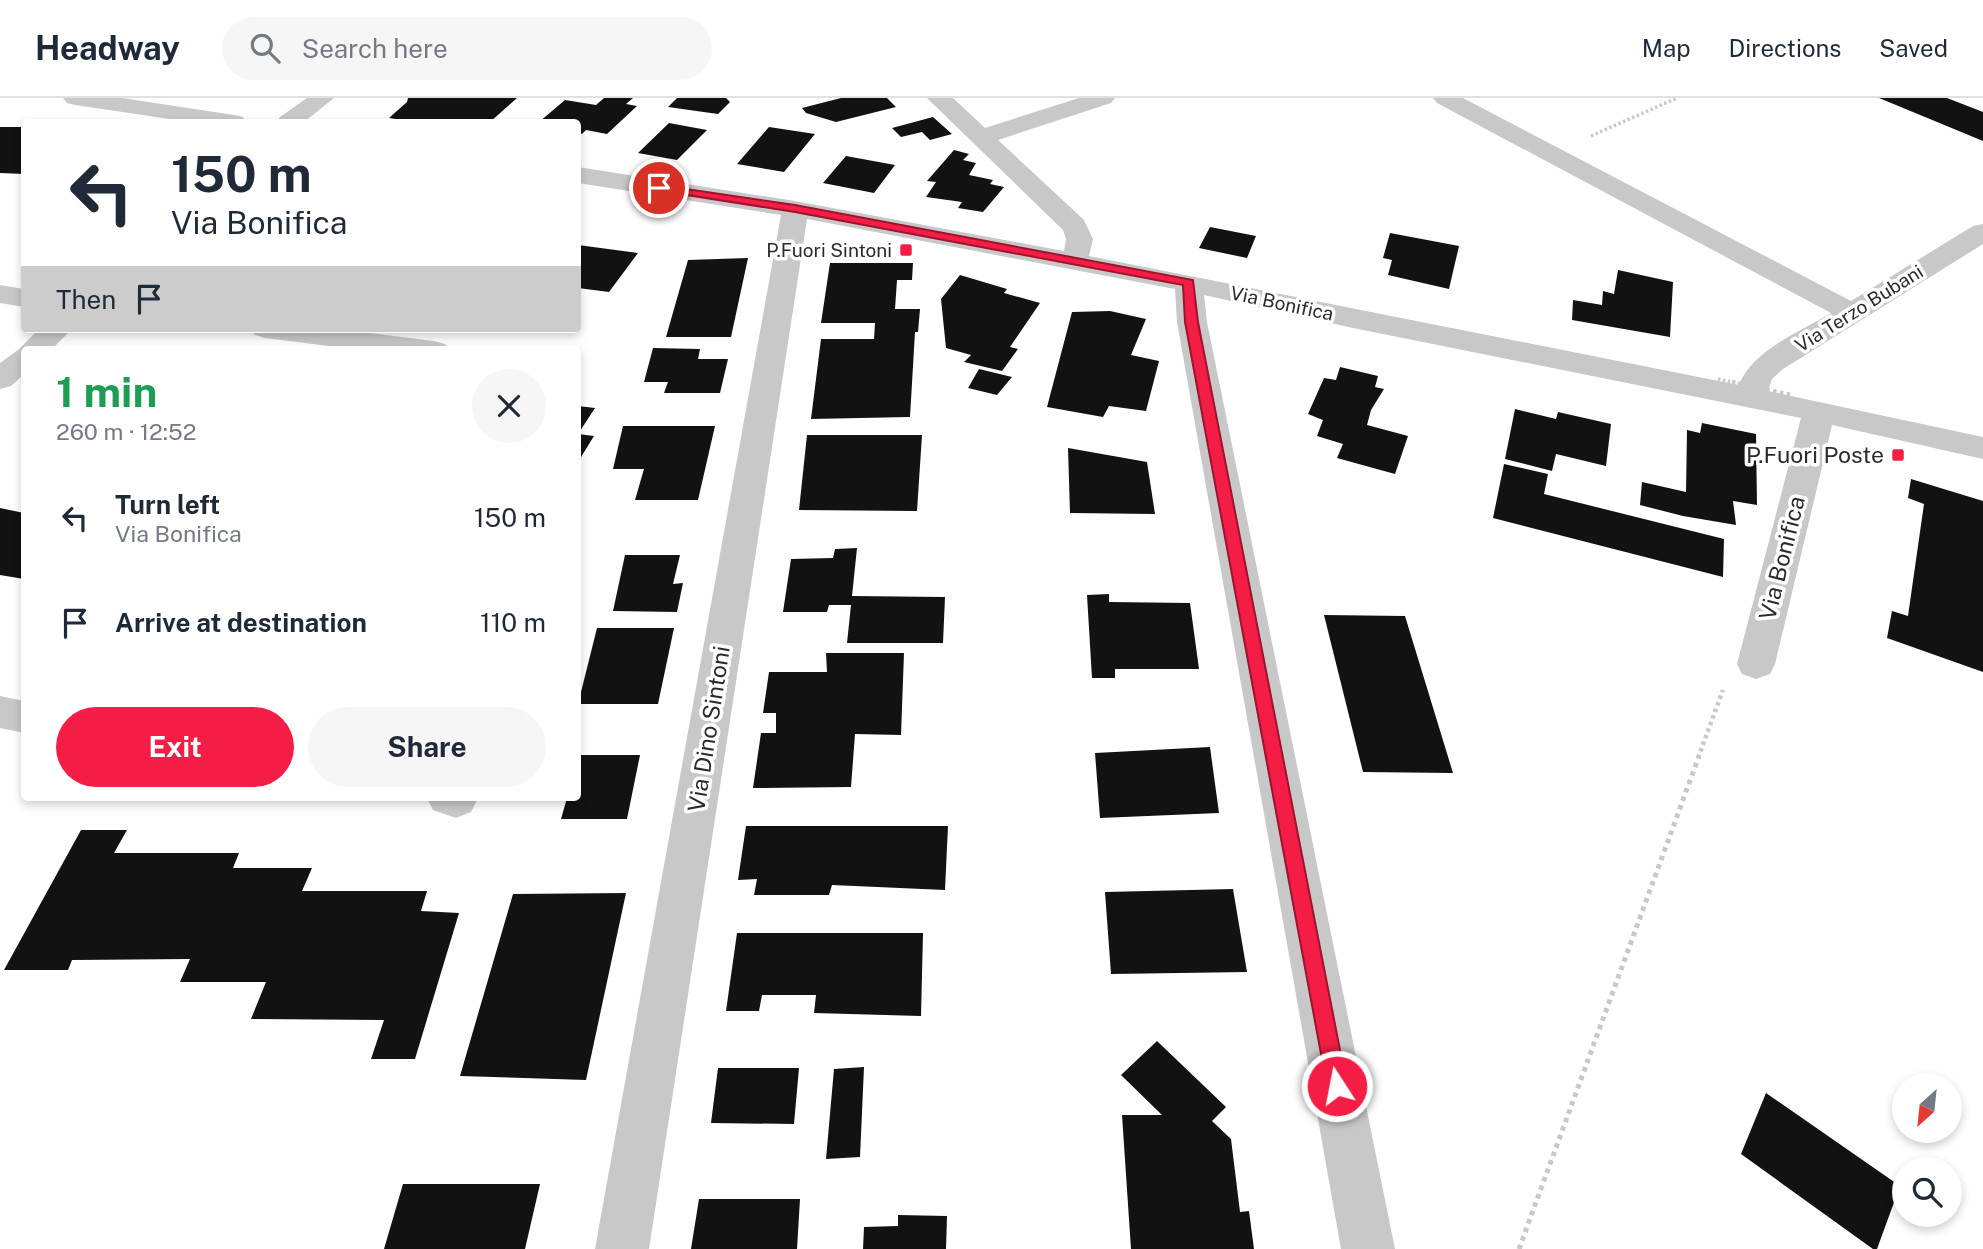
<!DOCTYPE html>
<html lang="en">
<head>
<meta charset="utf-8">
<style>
	:root { --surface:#fff; --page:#f6f6f7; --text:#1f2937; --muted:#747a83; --line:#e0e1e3; --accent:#f31d45 }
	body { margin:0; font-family:"Public Sans",sans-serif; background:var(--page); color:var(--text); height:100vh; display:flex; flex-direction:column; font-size:26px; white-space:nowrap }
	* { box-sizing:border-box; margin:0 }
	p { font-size:23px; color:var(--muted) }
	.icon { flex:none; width:38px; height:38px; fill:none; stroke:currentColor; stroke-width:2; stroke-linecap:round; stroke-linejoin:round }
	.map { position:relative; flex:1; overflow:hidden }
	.panel { position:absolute; left:21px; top:248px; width:560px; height:455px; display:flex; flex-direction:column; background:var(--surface); border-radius:7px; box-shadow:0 4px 10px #0003 }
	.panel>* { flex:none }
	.top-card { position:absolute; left:21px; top:21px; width:560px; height:214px; border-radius:7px; box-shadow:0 4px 10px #0003; background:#fff; color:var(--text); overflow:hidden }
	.needle { width:46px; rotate:207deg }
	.buttons { position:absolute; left:1892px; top:975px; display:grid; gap:14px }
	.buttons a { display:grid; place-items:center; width:70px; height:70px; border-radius:50%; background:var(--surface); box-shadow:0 4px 10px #0003; font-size:35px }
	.pin { position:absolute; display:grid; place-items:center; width:60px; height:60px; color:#fff; margin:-30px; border:4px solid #fff; border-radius:50%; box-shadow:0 2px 7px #0007 }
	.me { position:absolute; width:77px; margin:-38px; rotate:349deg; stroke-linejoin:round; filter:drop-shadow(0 0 5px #0008) }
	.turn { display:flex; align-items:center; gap:24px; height:147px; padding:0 35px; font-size:32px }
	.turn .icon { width:91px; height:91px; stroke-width:2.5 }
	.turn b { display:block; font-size:49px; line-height:60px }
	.then { display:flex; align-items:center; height:66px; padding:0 35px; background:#0003; gap:14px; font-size:26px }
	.round { display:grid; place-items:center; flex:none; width:74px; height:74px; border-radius:37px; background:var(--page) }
	.overview { display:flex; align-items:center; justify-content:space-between; height:119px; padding:0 35px }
	h1 { font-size:42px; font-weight:700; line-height:52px; color:#1e9e55 }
	.button { display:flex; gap:14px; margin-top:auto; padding:14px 35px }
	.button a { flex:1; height:80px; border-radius:42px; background:var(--accent); color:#fff; font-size:28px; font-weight:700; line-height:80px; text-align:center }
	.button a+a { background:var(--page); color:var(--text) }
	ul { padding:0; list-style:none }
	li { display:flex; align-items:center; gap:21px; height:105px; padding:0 35px }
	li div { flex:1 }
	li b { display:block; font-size:26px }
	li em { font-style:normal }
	header { display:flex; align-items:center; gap:42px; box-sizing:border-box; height:98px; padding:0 35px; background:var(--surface); border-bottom:2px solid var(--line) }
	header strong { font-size:33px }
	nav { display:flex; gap:38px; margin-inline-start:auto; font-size:24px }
	.search { width:490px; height:63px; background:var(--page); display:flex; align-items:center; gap:18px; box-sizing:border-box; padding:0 24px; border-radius:38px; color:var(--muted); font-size:26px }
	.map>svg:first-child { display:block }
</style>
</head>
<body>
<header>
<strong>Headway</strong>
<div class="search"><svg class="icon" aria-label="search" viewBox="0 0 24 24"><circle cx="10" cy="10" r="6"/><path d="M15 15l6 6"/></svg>Search here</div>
<nav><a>Map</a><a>Directions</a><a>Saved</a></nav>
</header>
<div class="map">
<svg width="1983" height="1151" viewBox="0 0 1983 1151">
	<rect width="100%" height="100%" fill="#fff"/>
	<path fill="#121212" d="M 408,0 L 517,0 L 490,24 L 416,24 L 389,20 L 407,4 Z
		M 604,0 L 633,0 L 626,6 L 637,8 L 607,36 L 586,32 L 582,36 L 578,35 L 578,24 L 539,24 L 565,2 L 596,7 Z
		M 677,0 L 726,0 L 730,4 L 718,16 L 668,9 Z
		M 841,0 L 887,0 L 896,9 L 836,24 L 806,15 L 802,10 Z
		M 1879,0 L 1947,0 L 1983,14 L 1983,43 Z
		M 933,19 L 952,36 L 930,42 L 922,34 L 901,39 L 892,30 Z
		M 669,25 L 707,32 L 677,62 L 638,55 Z
		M 0,29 L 24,29 L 24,76 L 0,75 Z
		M 769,29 L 815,36 L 784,74 L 737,66 Z
		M 954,52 L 969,56 L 963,62 L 976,65 L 969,77 L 993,82 L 990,86 L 1004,89 L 983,114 L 958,110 L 962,104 L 926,99 L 936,84 L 927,83 Z
		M 846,58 L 895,67 L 874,95 L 823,85 Z
		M 1210,129 L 1256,138 L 1247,160 L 1199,150 Z
		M 1390,135 L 1459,148 L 1449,191 L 1388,177 L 1392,162 L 1383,160 Z
		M 578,147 L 638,155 L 609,194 L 578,190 Z
		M 748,160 L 731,239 L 666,239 L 688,162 Z
		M 830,165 L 913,165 L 912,182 L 897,182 L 895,211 L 920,211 L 918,234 L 915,234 L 910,319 L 811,321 L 821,241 L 874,241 L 875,225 L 821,225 Z
		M 1618,172 L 1673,184 L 1670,239 L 1572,222 L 1573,202 L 1602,207 L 1603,193 L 1614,196 Z
		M 960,177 L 1007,191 L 1004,195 L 1040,205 L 1010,249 L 1018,251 L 1002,273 L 964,264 L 971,257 L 946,250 L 941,201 Z
		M 1110,213 L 1146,221 L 1131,257 L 1159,263 L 1146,313 L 1109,308 L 1103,319 L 1047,309 L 1072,214 Z
		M 653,250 L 700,251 L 698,261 L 728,261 L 720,295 L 664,295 L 668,284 L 644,284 Z
		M 1340,269 L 1378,278 L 1375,289 L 1384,291 L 1371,312 L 1367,327 L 1408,338 L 1395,376 L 1337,360 L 1343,346 L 1317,338 L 1323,322 L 1308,316 L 1324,280 L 1336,282 Z
		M 979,271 L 1012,279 L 997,297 L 968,290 Z
		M 578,308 L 595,310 L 578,336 L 594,338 L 578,364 Z
		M 1515,311 L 1556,321 L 1558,314 L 1611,326 L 1606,368 L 1556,356 L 1552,373 L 1505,361 Z
		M 1702,325 L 1756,336 L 1757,407 L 1733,403 L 1736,427 L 1683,418 L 1640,407 L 1642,384 L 1686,394 L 1687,332 L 1700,335 Z
		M 623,328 L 715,328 L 698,402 L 635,402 L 644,371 L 613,371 Z
		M 807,337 L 922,337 L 917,413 L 799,412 Z
		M 1068,350 L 1147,364 L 1155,416 L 1070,415 Z
		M 1504,366 L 1548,376 L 1544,396 L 1724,441 L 1723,479 L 1493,420 Z
		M 1911,381 L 1983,403 L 1983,574 L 1887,540 L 1892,513 L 1908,518 L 1924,406 L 1908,400 Z
		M 0,410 L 24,415 L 24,481 L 0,477 Z
		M 857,450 L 852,498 L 945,499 L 943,545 L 847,545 L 851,507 L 829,507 L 827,514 L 783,514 L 791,461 L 833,460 L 835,451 Z
		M 625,457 L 680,457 L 673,486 L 683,485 L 677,514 L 613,513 Z
		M 1109,496 L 1109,504 L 1190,505 L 1199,571 L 1115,571 L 1115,580 L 1092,580 L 1087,497 Z
		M 1324,517 L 1405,518 L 1453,675 L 1363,674 Z
		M 597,530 L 674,530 L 658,606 L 578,606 Z
		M 826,555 L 904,555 L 901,637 L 855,636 L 851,689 L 753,690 L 761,635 L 776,635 L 776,615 L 763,615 L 769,574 L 827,574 Z
		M 1210,649 L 1219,715 L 1100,720 L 1095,655 Z
		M 578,657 L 640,657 L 627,721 L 561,721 L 567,700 L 578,700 Z
		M 746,728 L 948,728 L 945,792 L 832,787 L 829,797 L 754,797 L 757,781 L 738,782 Z
		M 81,732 L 127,732 L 114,755 L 239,755 L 233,770 L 312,770 L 302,793 L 427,793 L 421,813 L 459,815 L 415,961 L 371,961 L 384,922 L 251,921 L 266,884 L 180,884 L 190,861 L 72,862 L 68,872 L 4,872 Z
		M 1233,791 L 1247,874 L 1111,876 L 1105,794 Z
		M 626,795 L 586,982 L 460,978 L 513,796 Z
		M 737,835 L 923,835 L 921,918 L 814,915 L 816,897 L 762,897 L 759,913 L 726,913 Z
		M 1157,943 L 1226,1009 L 1212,1023 L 1231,1041 L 1240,1114 L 1249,1113 L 1254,1151 L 1131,1151 L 1122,1017 L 1162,1017 L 1121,977 Z
		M 864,969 L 860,1059 L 826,1061 L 834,971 Z
		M 718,970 L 799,970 L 794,1026 L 711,1025 Z
		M 1766,995 L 1900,1088 L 1877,1151 L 1873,1151 L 1741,1056 Z
		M 403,1086 L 540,1086 L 525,1151 L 384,1151 Z
		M 699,1101 L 800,1101 L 797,1151 L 691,1151 Z
		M 898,1117 L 947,1118 L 946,1151 L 863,1151 L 864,1129 L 898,1128 Z"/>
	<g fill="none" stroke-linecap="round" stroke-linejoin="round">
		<path stroke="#c8c8c8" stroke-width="3.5" stroke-dasharray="2.5 2.5" stroke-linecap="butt" d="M 1591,38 L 1677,0"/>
		<path stroke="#c8c8c8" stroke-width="4.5" stroke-dasharray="3.5 3.5" stroke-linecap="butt" d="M 1698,660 L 1723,592"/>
		<path stroke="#c8c8c8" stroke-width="5" stroke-dasharray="4.5 4.5" stroke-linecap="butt" d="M 1519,1151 L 1699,658"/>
		<path fill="#c8c8c8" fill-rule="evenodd" d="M 63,0 L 122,0 L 234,17 L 243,19 L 246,24 L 190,24 L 75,7 L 67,5 Z
			M 307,0 L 334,0 L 304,24 L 277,24 L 280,19 Z
			M 927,0 L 953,0 L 985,30 L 1079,0 L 1115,0 L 1111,5 L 998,42 L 1084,122 L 1093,141 L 1089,158 L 1739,287 C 1752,252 1800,234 1831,215 L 1437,5 L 1433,0 L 1463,0 L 1851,203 L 1973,128 L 1983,126 L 1983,146 L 1783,271 L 1772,281 L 1768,293 L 1983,339 L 1983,361 L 1832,327 L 1775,566 L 1770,576 L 1756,581 L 1742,576 L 1737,566 L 1801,320 L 1353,230 L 1204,197 L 1207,224 L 1395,1151 L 1341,1151 L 1177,224 L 1175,191 L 807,121 L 649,1151 L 595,1151 L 781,117 L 578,85 L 578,69 L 795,103 L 1064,153 L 1066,141 L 1063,132 Z
			M 0,187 L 24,191 L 24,209 L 0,205 Z
			M 39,231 L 72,231 L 51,252 L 24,252 L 24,276 L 11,288 L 0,291 L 0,265 L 18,252 Z
			M 250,231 L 337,231 L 434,243 L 445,246 L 449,252 L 361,252 L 265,240 L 255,237 Z
			M 0,598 L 24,603 L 24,635 L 0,630 Z
			M 427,700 L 476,700 L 477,702 L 471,714 L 456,720 L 433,712 Z"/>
		<path stroke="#c8c8c8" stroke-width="3.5" stroke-dasharray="2.5 2.5" stroke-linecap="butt" d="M 1718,281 L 1740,286"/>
		<path stroke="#c8c8c8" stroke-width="4.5" stroke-dasharray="3.5 3.5" stroke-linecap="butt" d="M 1732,284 L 1791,297"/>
	</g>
	<path fill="#f31d45" stroke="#9e132d" stroke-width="2" d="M 659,87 L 795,107 L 1193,182 L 1198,224 L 1347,988 L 1344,995 L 1337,998 L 1330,995 L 1327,988 L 1185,224 L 1183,187 L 795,114 L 655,92 L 654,90 Z"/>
	<g fill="#f31d45" stroke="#fff" stroke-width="2.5">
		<rect x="899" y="145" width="14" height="14" rx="3.5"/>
		<rect x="1891" y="350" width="14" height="14" rx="3.5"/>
	</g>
	<g text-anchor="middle" stroke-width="7" stroke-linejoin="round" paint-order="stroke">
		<g font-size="19" fill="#2b2b2b" stroke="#fff" text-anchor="end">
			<text x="892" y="159">P.Fuori Sintoni</text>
		</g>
		<g font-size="19" fill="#2b2b2b" stroke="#fff">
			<text transform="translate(1282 205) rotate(12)" y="7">Via Bonifica</text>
			<text transform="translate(1859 210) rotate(-32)" y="7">Via Terzo Bubani</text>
		</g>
		<g font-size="23" fill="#2b2b2b" stroke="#fff" text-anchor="end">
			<text x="1884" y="365">P.Fuori Poste</text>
		</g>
		<g font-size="23" fill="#2b2b2b" stroke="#fff">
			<text transform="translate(1782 460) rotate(-76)" y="8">Via Bonifica</text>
			<text transform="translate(709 631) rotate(-81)" y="8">Via Dino Sintoni</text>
		</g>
	</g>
</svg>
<div class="buttons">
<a><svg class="needle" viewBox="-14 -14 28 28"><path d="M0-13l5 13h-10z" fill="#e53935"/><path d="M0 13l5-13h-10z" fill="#747a83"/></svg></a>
<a><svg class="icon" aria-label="search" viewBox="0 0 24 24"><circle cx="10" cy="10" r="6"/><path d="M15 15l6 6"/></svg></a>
</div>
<div class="pin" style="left:659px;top:90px;background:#d93025"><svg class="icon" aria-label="arrive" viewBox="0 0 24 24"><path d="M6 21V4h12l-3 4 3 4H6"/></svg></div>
<svg class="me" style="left:1337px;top:988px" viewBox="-20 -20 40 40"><circle r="17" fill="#f31d45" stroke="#fff" stroke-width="3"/><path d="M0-11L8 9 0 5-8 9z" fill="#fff"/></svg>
<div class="top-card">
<div class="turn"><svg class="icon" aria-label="left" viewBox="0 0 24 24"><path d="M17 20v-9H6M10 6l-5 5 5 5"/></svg><div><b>150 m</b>Via Bonifica</div></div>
<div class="then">Then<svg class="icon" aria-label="arrive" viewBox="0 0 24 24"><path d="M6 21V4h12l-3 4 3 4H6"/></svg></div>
</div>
<section class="panel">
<div class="overview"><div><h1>1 min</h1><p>260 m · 12:52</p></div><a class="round"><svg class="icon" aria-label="close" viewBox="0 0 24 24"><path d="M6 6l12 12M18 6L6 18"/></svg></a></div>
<ul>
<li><svg class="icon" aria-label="left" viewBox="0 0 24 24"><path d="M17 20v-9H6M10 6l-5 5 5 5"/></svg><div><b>Turn left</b><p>Via Bonifica</p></div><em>150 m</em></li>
<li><svg class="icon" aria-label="arrive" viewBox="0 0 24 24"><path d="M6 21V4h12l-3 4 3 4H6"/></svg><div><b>Arrive at destination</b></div><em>110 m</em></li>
</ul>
<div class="button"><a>Exit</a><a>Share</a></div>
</section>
</div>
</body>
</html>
